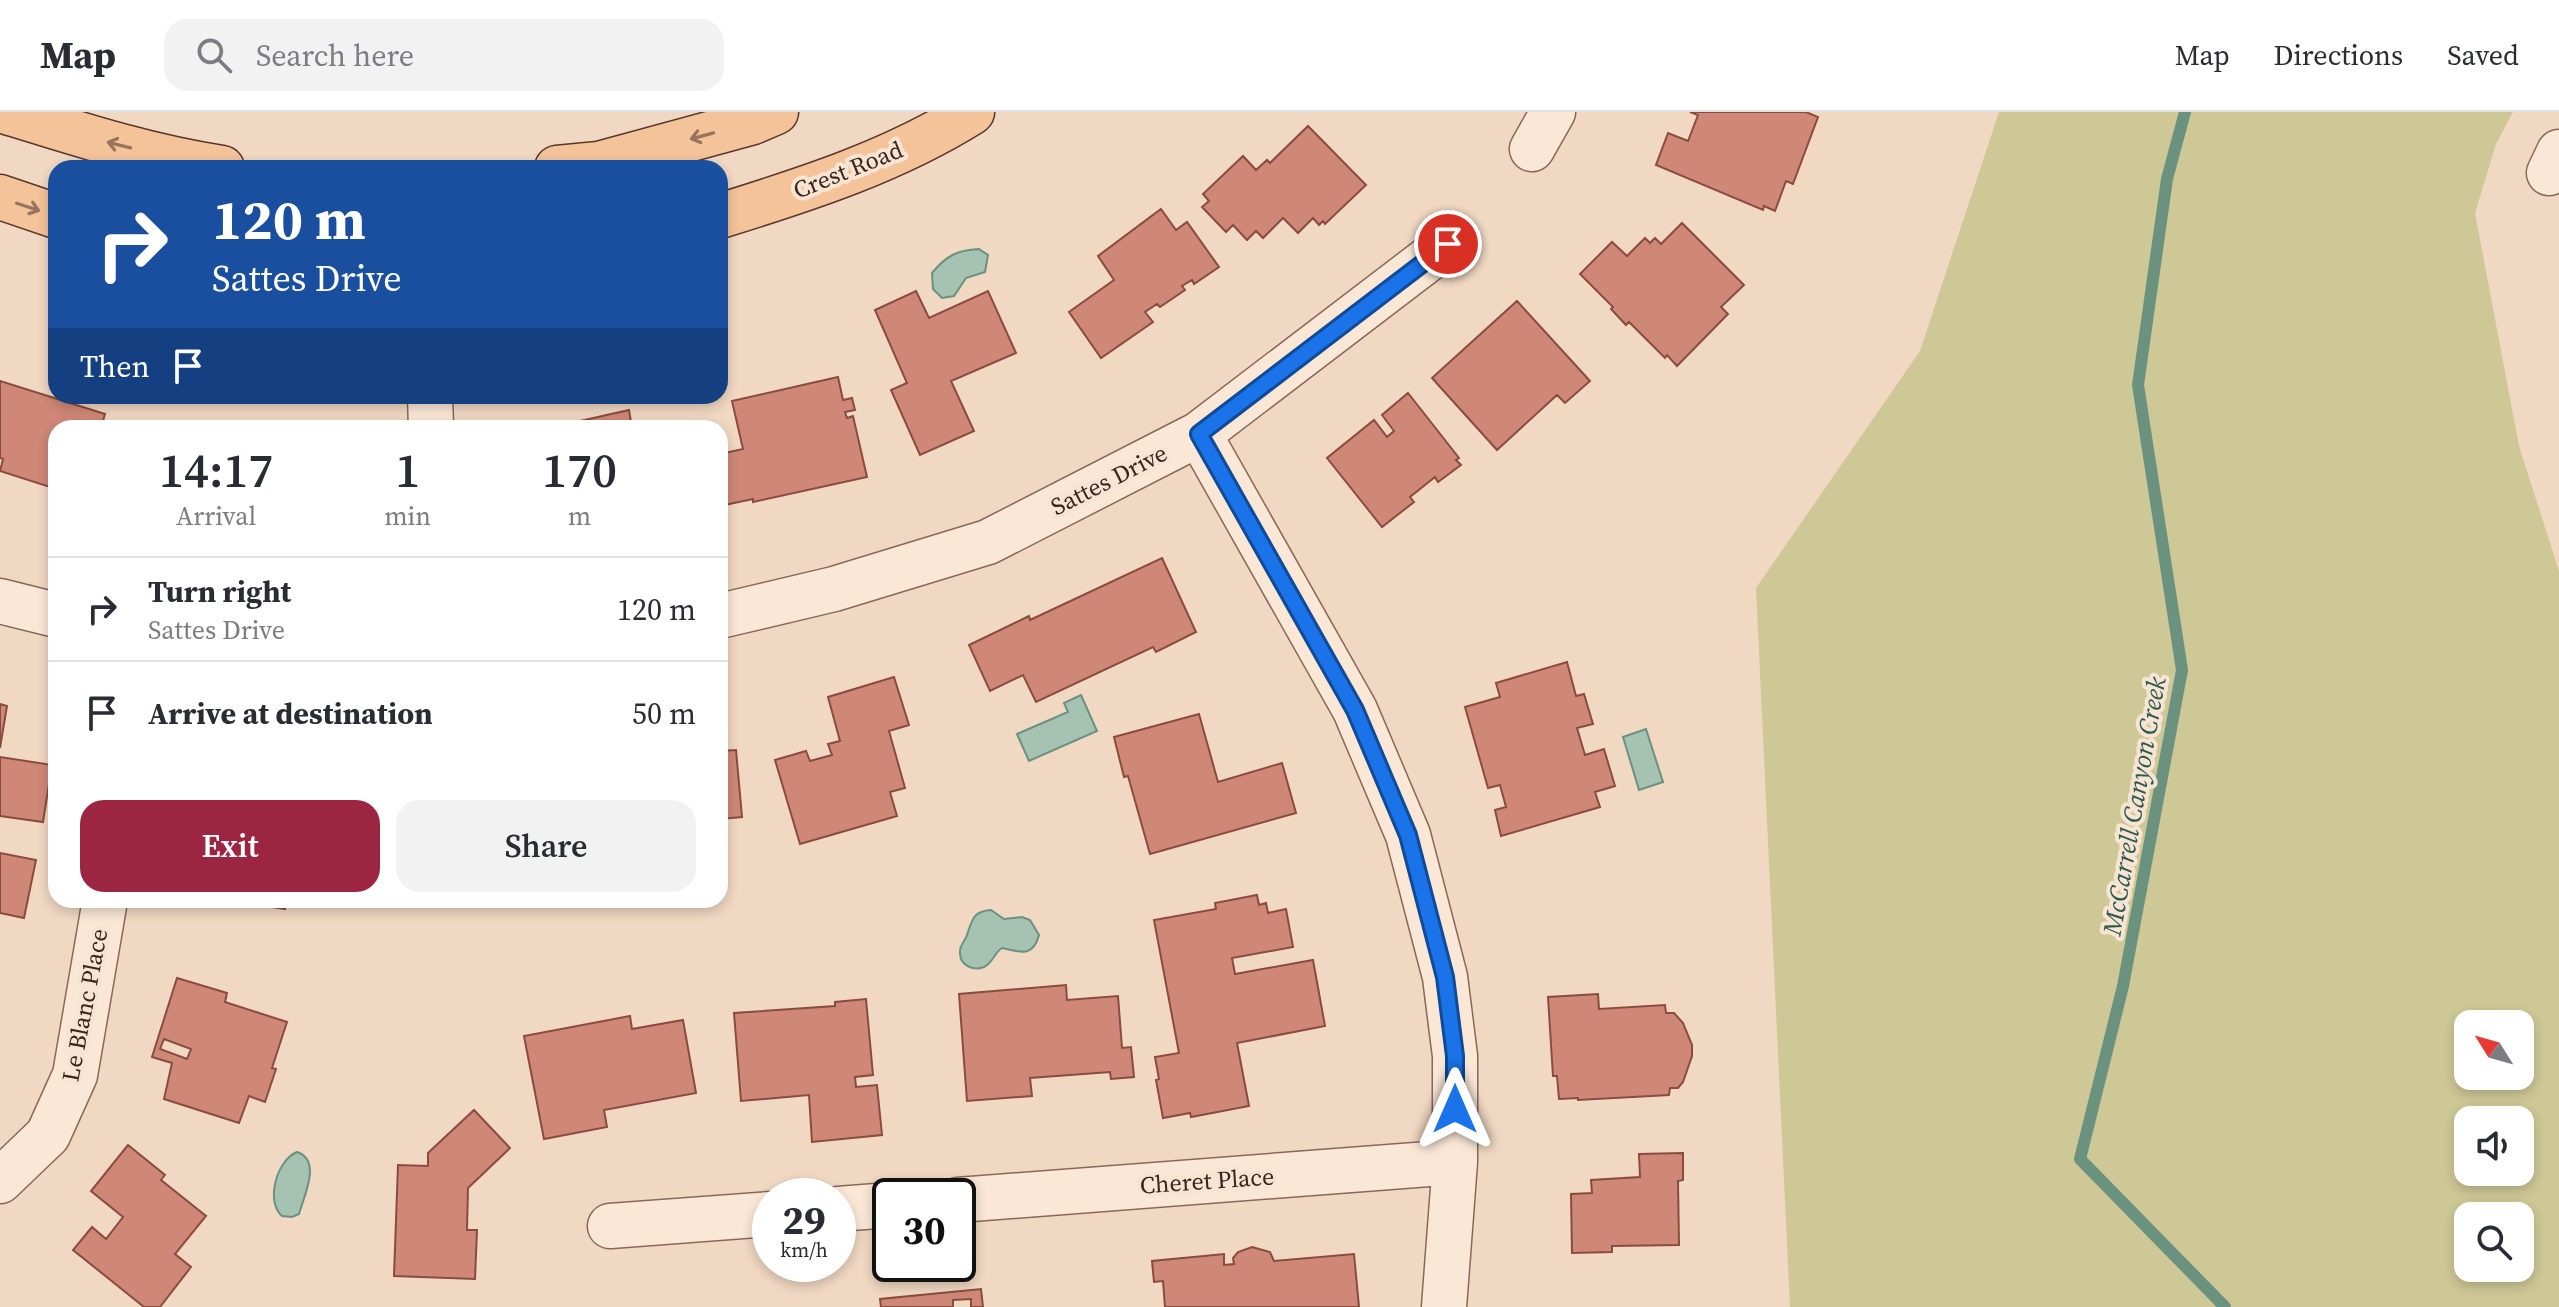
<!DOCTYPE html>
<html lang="en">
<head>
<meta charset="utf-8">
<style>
	:root { --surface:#fff; --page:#f2f2f3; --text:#2b2b33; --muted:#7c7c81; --line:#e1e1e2; --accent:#9c2642 }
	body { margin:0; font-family:"Source Serif 4",serif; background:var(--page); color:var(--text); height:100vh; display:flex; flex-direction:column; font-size:30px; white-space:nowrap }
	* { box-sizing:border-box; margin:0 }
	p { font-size:26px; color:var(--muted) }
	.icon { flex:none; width:44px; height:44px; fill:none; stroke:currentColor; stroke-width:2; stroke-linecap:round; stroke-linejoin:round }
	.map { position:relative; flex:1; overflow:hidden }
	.panel { position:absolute; left:48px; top:308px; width:680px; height:488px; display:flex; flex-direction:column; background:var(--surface); border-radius:24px; box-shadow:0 4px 12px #0003 }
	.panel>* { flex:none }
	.guide { position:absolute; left:48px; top:48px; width:680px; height:244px; border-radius:24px; box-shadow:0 4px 12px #0003; background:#1a4fa0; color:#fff; overflow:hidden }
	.needle { width:52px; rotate:307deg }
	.buttons { position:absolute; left:2454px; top:898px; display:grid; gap:16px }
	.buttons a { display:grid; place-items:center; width:80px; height:80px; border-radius:16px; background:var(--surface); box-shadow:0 4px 12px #0003; font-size:40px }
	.speed { position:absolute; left:752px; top:1066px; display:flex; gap:16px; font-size:40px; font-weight:700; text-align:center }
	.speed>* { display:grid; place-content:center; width:104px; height:104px; border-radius:50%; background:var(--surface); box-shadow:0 4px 12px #0003; line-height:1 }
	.speed small { font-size:20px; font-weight:400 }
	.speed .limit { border:4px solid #111; border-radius:12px; background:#fff; color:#111 }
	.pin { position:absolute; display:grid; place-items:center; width:68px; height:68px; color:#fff; margin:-34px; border:4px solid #fff; border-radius:50%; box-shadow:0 2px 8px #0007 }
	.me { position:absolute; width:88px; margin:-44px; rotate:0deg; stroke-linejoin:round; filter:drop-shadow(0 0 6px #0008) }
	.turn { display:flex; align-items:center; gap:28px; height:168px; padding:0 32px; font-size:36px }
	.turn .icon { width:104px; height:104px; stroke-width:2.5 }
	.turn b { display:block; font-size:56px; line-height:68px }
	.then { display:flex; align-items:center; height:76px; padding:0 32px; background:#0003; gap:16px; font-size:30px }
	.eta { display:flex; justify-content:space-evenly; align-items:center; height:136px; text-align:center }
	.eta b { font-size:48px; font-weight:600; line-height:56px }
	.cta { display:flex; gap:16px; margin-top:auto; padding:16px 32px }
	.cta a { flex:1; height:92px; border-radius:24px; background:var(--accent); color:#fff; font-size:32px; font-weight:600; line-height:92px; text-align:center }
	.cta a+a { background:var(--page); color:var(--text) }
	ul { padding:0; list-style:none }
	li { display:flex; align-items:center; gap:24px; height:104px; padding:0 32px; border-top:2px solid var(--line) }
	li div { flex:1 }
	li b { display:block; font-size:30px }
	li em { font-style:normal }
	header { display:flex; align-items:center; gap:48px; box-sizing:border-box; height:112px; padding:0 40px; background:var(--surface); border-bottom:2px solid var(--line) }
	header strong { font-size:38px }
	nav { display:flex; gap:44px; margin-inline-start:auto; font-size:28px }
	.search { width:560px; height:72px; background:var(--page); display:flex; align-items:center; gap:20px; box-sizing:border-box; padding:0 28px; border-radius:24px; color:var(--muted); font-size:30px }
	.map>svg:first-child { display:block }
</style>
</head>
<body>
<header>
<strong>Map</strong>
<div class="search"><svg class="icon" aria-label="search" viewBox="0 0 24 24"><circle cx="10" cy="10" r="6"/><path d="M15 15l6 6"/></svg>Search here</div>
<nav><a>Map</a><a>Directions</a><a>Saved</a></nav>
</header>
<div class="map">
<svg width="2559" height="1195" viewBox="0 0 2559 1195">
	<rect width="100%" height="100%" fill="#f0d8c2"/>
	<path fill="#cec896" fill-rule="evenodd" d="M 1999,0 L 2513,0 L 2496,32 L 2475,101 L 2519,334 L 2559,459 L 2559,1195 L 1790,1195 L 1756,476 L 1920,239 ZM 2468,912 L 2520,912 L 2520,964 L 2468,964 ZM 2468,1008 L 2520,1008 L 2520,1060 L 2468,1060 ZM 2468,1104 L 2520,1104 L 2520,1156 L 2468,1156 Z"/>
	<path fill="#a5c2b3" stroke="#6b917f" stroke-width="2" d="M 979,137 L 988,143 L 985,160 L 966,166 L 954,184 L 942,186 L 933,177 L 932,161 C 946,144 957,138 979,137 Z
		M 1081,583 L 1097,619 L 1029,649 L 1017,622 L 1068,600 L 1064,591 Z
		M 1646,617 L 1663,670 L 1639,678 L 1623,625 Z
		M 991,798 L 1004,807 L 1022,805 L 1030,808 L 1039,823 C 1033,846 1020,840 1002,836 C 994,841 993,851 984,855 C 974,859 960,854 960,841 C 959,834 965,829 967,823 C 972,808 973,799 991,798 Z
		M 297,1040 C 322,1048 304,1084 299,1102 L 292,1105 L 282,1104 C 265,1089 277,1048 297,1040 Z"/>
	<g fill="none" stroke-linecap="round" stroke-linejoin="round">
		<path stroke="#6b917f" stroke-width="12" d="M 2185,0 L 2167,67 L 2138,273 L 2182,558 L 2123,874 L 2080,1047 L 2225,1195"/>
	</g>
	<path fill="#cf8877" stroke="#8b4b3e" stroke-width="2" fill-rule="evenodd" d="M 1690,0 L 1806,0 L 1818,5 L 1793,72 L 1786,69 L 1775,99 L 1764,94 L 1763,98 L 1656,53 L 1668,21 L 1688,29 L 1698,3 Z
		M 1308,14 L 1366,73 L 1325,112 L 1323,109 L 1319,113 L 1313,106 L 1298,121 L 1283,106 L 1263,126 L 1256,119 L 1247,128 L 1233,113 L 1226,120 L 1202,95 L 1209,89 L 1203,82 L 1243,44 L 1256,58 L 1267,48 L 1270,51 Z
		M 1161,97 L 1176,118 L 1187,110 L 1219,155 L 1194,172 L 1192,168 L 1182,174 L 1185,178 L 1160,195 L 1157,192 L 1145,200 L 1153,210 L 1101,246 L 1069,200 L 1114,168 L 1098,144 Z
		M 1682,111 L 1744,173 L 1721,195 L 1728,202 L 1677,254 L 1667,243 L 1665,246 L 1629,210 L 1626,213 L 1611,197 L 1613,195 L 1580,162 L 1612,130 L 1627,144 L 1645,126 L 1650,131 L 1655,126 L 1661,132 Z
		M 916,179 L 929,206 L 988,179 L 1016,241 L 951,269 L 974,319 L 920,343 L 891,278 L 907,271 L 875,198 Z
		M 1517,189 L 1590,269 L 1565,291 L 1557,283 L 1497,338 L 1432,266 Z
		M 838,265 L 843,288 L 852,286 L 855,298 L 845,300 L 847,306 L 853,304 L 867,365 L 753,390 L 753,387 L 720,394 L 720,342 L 743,337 L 732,289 Z
		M 0,269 L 105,302 L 101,316 L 56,316 L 56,377 L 0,359 L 3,347 L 0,346 Z
		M 1408,281 L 1459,346 L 1456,348 L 1461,353 L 1438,370 L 1435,365 L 1410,385 L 1414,390 L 1382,415 L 1327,346 L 1374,308 L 1387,325 L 1394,319 L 1382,303 Z
		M 629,298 L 631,310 L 627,310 L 628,316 L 549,316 Z
		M 1162,446 L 1196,520 L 1156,540 L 1153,535 L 1036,590 L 1023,563 L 990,579 L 969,533 L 1029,504 L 1030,508 Z
		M 1567,550 L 1576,584 L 1584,582 L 1593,612 L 1577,616 L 1585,643 L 1604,637 L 1615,674 L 1595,680 L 1600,695 L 1501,724 L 1495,698 L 1506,695 L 1500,673 L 1488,676 L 1465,595 L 1500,585 L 1496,571 Z
		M 894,565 L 909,613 L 889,619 L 905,676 L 890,680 L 897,704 L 800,732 L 775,648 L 806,639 L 810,649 L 832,643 L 828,632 L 840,629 L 828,585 Z
		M 0,592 L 7,594 L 0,636 Z
		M 1199,602 L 1218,670 L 1282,651 L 1296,701 L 1150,742 L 1128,664 L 1124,665 L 1114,625 Z
		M 736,638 L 742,705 L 720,707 L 720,639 Z
		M 0,645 L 52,653 L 43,710 L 0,704 Z
		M 0,741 L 36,748 L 24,806 L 0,801 Z
		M 1257,783 L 1259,793 L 1266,791 L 1268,801 L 1286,797 L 1293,835 L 1232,846 L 1235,862 L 1313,848 L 1325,914 L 1237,931 L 1249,994 L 1191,1005 L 1190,1001 L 1163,1006 L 1156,968 L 1159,967 L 1155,945 L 1179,941 L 1154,808 L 1216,797 L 1215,791 Z
		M 228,788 L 286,788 L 285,797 Z
		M 177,866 L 227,881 L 225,890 L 287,910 L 272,956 L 276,957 L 265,990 L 249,984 L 239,1011 L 164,987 L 172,951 L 152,945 ZM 164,927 L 191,937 L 187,947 L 160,937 Z
		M 1066,873 L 1067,888 L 1118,884 L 1122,936 L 1131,935 L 1134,965 L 1111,967 L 1110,960 L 1030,966 L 1032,984 L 967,989 L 959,882 Z
		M 1598,882 L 1599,897 L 1665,893 L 1666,901 L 1674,901 L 1683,911 L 1692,933 L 1692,944 L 1683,970 L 1678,976 L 1670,976 L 1669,983 L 1578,988 L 1578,986 L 1559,987 L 1557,964 L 1553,964 L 1548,885 Z
		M 866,887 L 873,963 L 855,965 L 856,975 L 877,973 L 882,1023 L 812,1030 L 809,983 L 741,989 L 734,901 L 835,894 L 835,890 Z
		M 630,904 L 632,917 L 683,908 L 696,981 L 604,998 L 607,1015 L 544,1027 L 524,924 Z
		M 474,998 L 510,1036 L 468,1076 L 467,1118 L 477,1118 L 475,1167 L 394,1164 L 398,1053 L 428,1054 L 428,1041 Z
		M 128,1033 L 165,1063 L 161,1068 L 206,1104 L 175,1142 L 191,1155 L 160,1195 L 144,1195 L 73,1138 L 92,1115 L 106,1127 L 123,1105 L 91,1079 Z
		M 1683,1041 L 1683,1068 L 1678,1069 L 1679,1133 L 1612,1134 L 1612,1140 L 1572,1141 L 1571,1082 L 1592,1081 L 1591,1068 L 1640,1065 L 1639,1042 Z
		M 1252,1135 L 1270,1140 L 1274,1149 L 1354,1142 L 1359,1195 L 1165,1195 L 1163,1169 L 1154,1170 L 1152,1149 L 1224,1142 L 1224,1153 L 1234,1152 L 1233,1146 L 1238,1140 Z
		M 981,1177 L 983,1195 L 971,1195 L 971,1187 L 953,1188 L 953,1195 L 881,1195 L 880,1187 Z"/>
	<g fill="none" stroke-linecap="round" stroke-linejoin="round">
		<g stroke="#8a6859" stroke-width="47">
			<path id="minor" d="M 1532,37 L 1553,0
				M 2549,61 L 2559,40
				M 430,284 L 431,316
				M 1199,322 L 1355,598 L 1408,723 L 1445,865 L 1455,944 L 1455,1050 L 1444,1195
				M 0,489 L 56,503
				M 720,504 L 834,477 L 988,430 L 1199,322 L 1448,132
				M 0,1069 L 48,1023 L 75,963 L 105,788
				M 958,1088 L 1455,1050
				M 838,1097 L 890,1093
				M 610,1114 L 770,1102"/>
		</g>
		<g stroke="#58372d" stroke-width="47">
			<path id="major" d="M 7,0 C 78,22 149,45 222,56
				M 557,56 L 599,52 L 753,10 L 776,0
				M 0,85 L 56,104
				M 720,104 C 807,77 894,49 972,0"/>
		</g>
		<use href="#minor" stroke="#fae7d6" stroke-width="44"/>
		<use href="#major" stroke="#f4c399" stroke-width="44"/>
	</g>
	<defs><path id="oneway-shaft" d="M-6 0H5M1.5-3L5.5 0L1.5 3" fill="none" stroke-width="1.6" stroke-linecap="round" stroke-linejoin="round" transform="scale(2)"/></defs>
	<g stroke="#97745b">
		<use href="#oneway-shaft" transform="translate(702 24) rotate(165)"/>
		<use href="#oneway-shaft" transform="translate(119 33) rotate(-166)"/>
		<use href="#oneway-shaft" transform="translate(28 95) rotate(18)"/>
	</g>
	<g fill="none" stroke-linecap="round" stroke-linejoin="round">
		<g stroke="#114b97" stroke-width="20">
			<path id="route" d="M 1448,132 L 1199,322 L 1355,598 L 1408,723 L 1445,865 L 1455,944 L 1455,997"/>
		</g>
		<use href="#route" stroke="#1a73e8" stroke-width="14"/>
	</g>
	<g text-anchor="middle" stroke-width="8" stroke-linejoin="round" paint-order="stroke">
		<g font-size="24" fill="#3a251d" stroke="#f7e4d2">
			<text transform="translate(848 58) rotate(-22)" y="8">Crest Road</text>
			<text transform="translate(1109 368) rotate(-27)" y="8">Sattes Drive</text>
			<text transform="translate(85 893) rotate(-79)" y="8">Le Blanc Place</text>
			<text transform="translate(1207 1069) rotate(-4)" y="8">Cheret Place</text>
		</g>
		<g font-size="26" font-style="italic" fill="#2c5a4d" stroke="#f7e4d2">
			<text transform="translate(2134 694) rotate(-80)" y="9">McCarrell Canyon Creek</text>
		</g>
	</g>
</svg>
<div class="buttons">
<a><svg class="needle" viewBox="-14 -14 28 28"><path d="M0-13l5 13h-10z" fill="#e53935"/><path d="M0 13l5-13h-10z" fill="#7c7c81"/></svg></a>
<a><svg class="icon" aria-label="sound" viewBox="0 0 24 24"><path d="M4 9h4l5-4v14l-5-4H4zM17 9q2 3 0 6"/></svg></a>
<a><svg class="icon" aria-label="search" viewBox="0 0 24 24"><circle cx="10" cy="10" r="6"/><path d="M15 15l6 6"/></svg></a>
</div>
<div class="speed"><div>29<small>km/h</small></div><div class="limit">30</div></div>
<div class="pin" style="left:1448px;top:132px;background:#d93025"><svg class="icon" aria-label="arrive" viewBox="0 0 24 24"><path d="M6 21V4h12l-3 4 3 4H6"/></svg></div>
<svg class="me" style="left:1455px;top:997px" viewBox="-20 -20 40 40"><path d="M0-17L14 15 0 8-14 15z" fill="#1a73e8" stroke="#fff" stroke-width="4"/></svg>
<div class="guide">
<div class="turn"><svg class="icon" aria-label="right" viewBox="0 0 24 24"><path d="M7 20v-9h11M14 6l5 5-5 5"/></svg><div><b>120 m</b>Sattes Drive</div></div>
<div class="then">Then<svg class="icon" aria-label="arrive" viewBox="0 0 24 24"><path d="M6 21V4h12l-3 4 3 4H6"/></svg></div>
</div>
<section class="panel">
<div class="eta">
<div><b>14:17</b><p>Arrival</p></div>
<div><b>1</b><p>min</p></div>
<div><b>170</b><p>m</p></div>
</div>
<ul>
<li><svg class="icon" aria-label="right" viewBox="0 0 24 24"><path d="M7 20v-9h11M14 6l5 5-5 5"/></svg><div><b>Turn right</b><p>Sattes Drive</p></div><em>120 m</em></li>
<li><svg class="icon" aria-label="arrive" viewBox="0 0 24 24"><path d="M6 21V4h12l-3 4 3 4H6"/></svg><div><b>Arrive at destination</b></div><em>50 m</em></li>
</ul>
<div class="cta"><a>Exit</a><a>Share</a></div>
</section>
</div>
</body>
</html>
